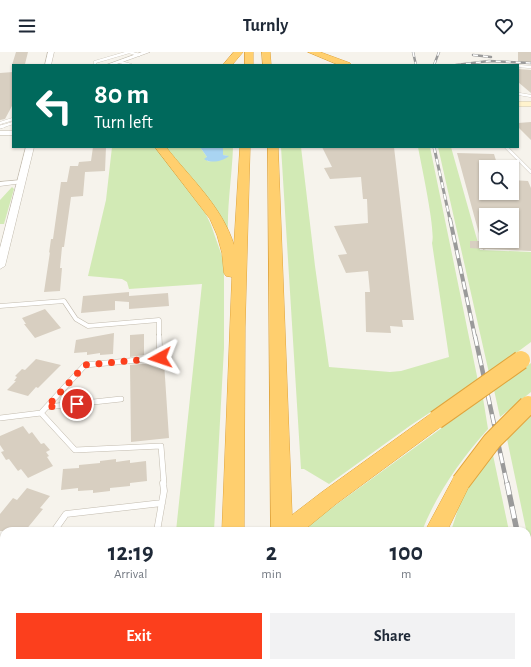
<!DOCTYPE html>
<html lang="en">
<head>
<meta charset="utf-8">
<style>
	:root { --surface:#fff; --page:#f2f2f3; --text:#1f2937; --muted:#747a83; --accent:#fc3f1d }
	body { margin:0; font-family:"Alegreya Sans",sans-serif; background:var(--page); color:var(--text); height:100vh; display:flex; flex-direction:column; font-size:15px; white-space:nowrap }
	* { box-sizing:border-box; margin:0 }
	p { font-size:13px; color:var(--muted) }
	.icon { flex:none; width:22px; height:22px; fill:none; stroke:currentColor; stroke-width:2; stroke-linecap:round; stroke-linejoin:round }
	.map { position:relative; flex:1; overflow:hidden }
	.panel { position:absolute; left:0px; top:475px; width:531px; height:140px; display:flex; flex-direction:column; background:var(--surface); border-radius:12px 12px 0 0; box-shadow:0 1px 3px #0004 }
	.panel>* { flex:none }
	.top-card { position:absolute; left:12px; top:12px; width:507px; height:84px; border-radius:0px; box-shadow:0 1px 3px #0004; background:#00695c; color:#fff; overflow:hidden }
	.tools { position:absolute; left:479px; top:108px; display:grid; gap:8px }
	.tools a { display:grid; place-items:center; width:40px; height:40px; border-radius:0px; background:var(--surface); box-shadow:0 1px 3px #0004; font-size:20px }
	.pin { position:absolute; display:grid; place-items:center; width:34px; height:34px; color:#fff; margin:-17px; border:2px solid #fff; border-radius:50%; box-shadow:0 1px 4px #0007 }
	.me { position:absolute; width:44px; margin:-22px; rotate:265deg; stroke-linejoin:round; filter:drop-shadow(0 0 3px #0008) }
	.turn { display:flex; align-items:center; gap:14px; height:84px; padding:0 16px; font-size:18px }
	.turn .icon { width:52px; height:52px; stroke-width:2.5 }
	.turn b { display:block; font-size:28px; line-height:34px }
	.eta { display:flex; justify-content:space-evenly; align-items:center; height:68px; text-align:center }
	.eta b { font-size:24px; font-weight:600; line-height:28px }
	.action { display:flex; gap:8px; margin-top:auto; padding:8px 16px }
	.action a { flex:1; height:46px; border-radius:0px; background:var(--accent); color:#fff; font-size:16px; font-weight:600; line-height:46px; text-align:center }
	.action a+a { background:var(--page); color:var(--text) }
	header { display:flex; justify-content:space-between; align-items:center; height:52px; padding:0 16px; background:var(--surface); font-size:18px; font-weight:600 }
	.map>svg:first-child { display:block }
</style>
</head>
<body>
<header><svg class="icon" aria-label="menu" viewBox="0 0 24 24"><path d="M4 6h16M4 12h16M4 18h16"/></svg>Turnly<svg class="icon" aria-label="heart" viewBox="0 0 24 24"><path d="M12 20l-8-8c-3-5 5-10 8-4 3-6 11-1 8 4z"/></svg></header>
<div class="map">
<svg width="531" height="615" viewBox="0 0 531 615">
	<rect width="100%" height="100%" fill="#f6f3ec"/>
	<path fill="#d2eab5" d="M 112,95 L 155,95 L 203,156 L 211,173 L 223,207 L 224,217 L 224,296 L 214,479 L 176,479 L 202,232 L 129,237 L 127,230 L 122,227 L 88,224 L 106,148 Z
		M 165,95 L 200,95 L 207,105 L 207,109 C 216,110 221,107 228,104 L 223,103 L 223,95 L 233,95 C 232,124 227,153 228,182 Z
		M 281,95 L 301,95 L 315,214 L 329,315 L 390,320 L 401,319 L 449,305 L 432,191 C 436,179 421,112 418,95 L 430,95 L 478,329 L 411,373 L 329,432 L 304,417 L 301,417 Z
		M 438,95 L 451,95 L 480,198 L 531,200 L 531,290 L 489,321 Z
		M 12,135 L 14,137 L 4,172 L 0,172 L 0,148 Z
		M 531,311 L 531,340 L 500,365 L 494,338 Z
		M 483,346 L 488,377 C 461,407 437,441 422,479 L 306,479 L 306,475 L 326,460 Z
		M 531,364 L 531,501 L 507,387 Z
		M 493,403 L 509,479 L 451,479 L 459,454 L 471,430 Z
		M 527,567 L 531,586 L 531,615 L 417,615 L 417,611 L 527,611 Z
		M 127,611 L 165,611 L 163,615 L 125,615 Z
		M 315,611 L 385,611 L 384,615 L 315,615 Z"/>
	<path fill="#a9d4f2" d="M 200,95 L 223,95 L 223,103 L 229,104 C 223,109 211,112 204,107 L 207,105 Z"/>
	<path fill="#d8cfc1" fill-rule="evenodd" d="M 16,0 L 28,0 L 25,12 L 12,13 Z
		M 518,0 L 531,0 L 531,12 L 518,11 Z
		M 518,17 L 531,18 L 531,41 L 518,30 Z
		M 13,20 L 13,52 L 5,67 L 0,68 L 0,21 Z
		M 531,70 L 531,88 L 518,75 L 518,71 Z
		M 93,95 L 106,95 L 105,119 L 85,120 L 83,144 L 71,145 L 64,195 L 62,195 L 60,216 L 62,216 L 60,239 L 44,240 L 50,200 L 49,201 L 51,187 L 53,187 L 61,130 L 67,130 L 70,114 L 78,114 L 79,110 L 91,109 Z
		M 322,95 L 394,95 L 414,268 L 402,268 L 403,275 L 390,274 L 391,281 L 366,280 L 365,240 L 370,240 L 368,219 L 346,221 L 338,203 L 347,202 L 334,174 L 368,171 L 367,147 L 363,147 L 361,125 L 330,127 L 324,116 L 332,115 Z
		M 457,101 L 494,102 L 498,115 L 486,115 L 486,141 L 512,141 L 512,128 L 528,129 L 531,136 L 531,199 L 486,197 L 483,198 L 483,197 L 470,196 L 470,189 L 481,189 ZM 486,163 L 512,163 L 512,189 L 486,189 Z
		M 129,240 L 129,250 L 115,249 L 115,258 L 81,261 L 83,244 Z
		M 168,241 L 169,254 L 129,257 L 129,244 Z
		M 45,257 L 61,276 L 35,286 L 24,272 L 26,272 L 22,266 Z
		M 114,281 L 113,302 L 100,303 L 100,301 L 87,303 L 87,300 L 74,301 L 76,288 Z
		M 144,282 L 144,303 L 130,305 L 130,283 Z
		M 36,307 L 61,313 L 38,336 L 36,335 L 28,344 L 7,338 L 16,329 L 14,329 L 17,325 L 15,324 L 22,317 L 25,318 Z
		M 164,310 L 169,386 L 131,390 L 130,313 Z
		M 23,374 L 29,382 L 32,380 L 41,392 L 44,391 L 50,398 L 46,400 L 49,404 L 47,405 L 53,414 L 28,426 L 21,417 L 18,419 L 9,407 L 6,408 L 1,400 L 4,399 L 0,393 L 0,384 Z
		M 116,407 L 116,410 L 130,408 L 130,411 L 146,409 L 147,429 L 130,431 L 130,434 L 110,436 L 110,439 L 93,441 L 93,438 L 78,439 L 78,436 L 61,438 L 63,417 L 79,416 L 79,413 L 100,411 L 100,409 Z
		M 27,436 L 50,444 L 40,456 L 43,457 L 25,479 L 0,479 L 0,462 L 13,446 L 17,448 Z"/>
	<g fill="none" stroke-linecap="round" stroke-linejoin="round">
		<g stroke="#c2bbae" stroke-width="3">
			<path id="service-far4" d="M 120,10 L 131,13
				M 95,13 L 95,10 L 129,0 L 139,3
				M 518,14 L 531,15
				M 519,42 L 531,44
				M 0,71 L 13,67
				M 0,75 L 13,71"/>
		</g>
		<g stroke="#c2bbae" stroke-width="3.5">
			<path id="service-far3" d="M 0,75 L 4,74
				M 506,95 L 531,120"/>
		</g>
		<g stroke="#c2bbae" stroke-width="5">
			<path id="service-far2" d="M 0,254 L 64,249 L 76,267 L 88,274 L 159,268 L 159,285"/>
		</g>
		<g stroke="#c2bbae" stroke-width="6">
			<path id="service-far1" d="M 47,355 L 121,347
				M 41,361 L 85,313 L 160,306 L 159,284
				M 0,366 L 41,361 L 75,398 L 161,394 L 164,432"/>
		</g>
		<g stroke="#c2bbae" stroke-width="7">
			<path id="service" d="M 54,479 L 66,462 L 162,451
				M 157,479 L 164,439 L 163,431
				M 0,519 L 4,518"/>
		</g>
		<g stroke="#c2bbae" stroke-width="1">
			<path id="minor" d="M 21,128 L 23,129 L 23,131 L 0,134 L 0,130 Z"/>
		</g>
		<g stroke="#c2bbae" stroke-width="1">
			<path id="tertiary" d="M 48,0 L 54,0 L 51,13 L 45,13 Z
				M 142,0 L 150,0 L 114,13 L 106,13 Z
				M 0,79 L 13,79 L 13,83 L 0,83 Z
				M 26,95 L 34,95 L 5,214 L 0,217 L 0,196 Z"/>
		</g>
		<g stroke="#d6c79b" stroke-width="1">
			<path id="secondary" d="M 518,50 L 531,50 L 531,54 L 518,54 Z"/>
		</g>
		<g stroke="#e0a43c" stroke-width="1">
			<path id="motorway" d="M 234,0 L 243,0 L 232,13 L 223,13 Z
				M 245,0 L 253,0 L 253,13 L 245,13 Z
				M 262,0 L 270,0 L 271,13 L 263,13 Z
				M 308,0 L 320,0 L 350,11 L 351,13 L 339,13 Z
				M 155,95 L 166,95 C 190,126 222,154 234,193 L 240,95 L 250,95 L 245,275 L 244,479 L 222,479 L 232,225 L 226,224 L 224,221 L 222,201 L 217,183 L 210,167 Z
				M 268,95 L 278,95 L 292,463 L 322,440 L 429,363 L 436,362 L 443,363 L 445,368 L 443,373 L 336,452 L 303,479 L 271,479 Z
				M 461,422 L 468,425 L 471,430 L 447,479 L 425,479 L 454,425 Z
				M 163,611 L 189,611 L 187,615 L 161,615 Z
				M 216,611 L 242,611 L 242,615 L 216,615 Z
				M 273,611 L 299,611 L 300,615 L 274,615 Z
				M 385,611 L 411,611 L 410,615 L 384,615 Z"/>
		</g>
		<use href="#service-far4" stroke="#fff" stroke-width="2.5"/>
		<use href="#service-far3" stroke="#fff" stroke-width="3"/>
		<use href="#service-far2" stroke="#fff" stroke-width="4"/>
		<use href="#service-far1" stroke="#fff" stroke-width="5"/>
		<use href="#service" stroke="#fff" stroke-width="6"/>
		<use href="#minor" fill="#fff" fill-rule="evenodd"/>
		<use href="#tertiary" fill="#fff" fill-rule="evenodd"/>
		<use href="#secondary" fill="#fff3cd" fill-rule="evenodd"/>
		<use href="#motorway" fill="#ffcf6e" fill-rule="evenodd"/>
		<g stroke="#9a9a9a" stroke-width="2.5">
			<path id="rail-far4" d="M 413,0 L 416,13
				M 473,3 L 491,5
				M 434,13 L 439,0
				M 456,13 L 489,9 L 531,11"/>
		</g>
		<g stroke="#9a9a9a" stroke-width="3">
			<path id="rail-far3" d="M 434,95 L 450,168"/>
		</g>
		<g stroke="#9a9a9a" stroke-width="4">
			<path id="rail-far2" d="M 450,167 L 475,285"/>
		</g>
		<g stroke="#9a9a9a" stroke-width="4.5">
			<path id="rail-far1" d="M 475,284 L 507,432"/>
		</g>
		<g stroke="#9a9a9a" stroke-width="5.5">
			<path id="rail" d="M 507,431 L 517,479
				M 527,525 L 531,544"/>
		</g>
		<use href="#rail-far4" stroke="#fff" stroke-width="1.5" stroke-dasharray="5" stroke-linecap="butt"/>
		<use href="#rail-far3" stroke="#fff" stroke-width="2" stroke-dasharray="6" stroke-linecap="butt"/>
		<use href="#rail-far2" stroke="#fff" stroke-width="2.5" stroke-dasharray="8" stroke-linecap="butt"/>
		<use href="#rail-far1" stroke="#fff" stroke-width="3" stroke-dasharray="10" stroke-linecap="butt"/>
		<use href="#rail" stroke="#fff" stroke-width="4" stroke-dasharray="12" stroke-linecap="butt"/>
		<g stroke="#e0a43c" stroke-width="20" stroke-linecap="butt">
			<path id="motorway-bridge" d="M 436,368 L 521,308
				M 461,430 L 492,389 L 528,353"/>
		</g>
		<use href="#motorway-bridge" stroke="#ffcf6e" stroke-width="18"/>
	</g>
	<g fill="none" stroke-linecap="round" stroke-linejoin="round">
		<path stroke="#fc3f1d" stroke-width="7" stroke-dasharray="0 12.6" d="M 77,352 L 47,355 L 85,313 L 160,306"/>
	</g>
</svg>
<div class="tools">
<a><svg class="icon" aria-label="search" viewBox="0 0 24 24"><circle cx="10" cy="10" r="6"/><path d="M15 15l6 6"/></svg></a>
<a><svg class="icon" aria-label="layers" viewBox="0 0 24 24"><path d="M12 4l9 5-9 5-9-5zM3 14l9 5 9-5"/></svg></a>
</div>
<div class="pin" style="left:77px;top:352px;background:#d93025"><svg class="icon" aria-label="arrive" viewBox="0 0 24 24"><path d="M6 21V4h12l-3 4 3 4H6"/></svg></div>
<svg class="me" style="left:160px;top:306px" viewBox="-20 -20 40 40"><path d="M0-17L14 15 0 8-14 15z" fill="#fc3f1d" stroke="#fff" stroke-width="4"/></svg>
<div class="top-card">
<div class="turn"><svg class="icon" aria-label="left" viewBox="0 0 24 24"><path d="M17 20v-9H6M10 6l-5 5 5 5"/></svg><div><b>80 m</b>Turn left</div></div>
</div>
<section class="panel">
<div class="eta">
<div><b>12:19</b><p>Arrival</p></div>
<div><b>2</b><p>min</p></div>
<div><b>100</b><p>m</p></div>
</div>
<div class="action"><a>Exit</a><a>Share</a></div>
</section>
</div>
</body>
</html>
